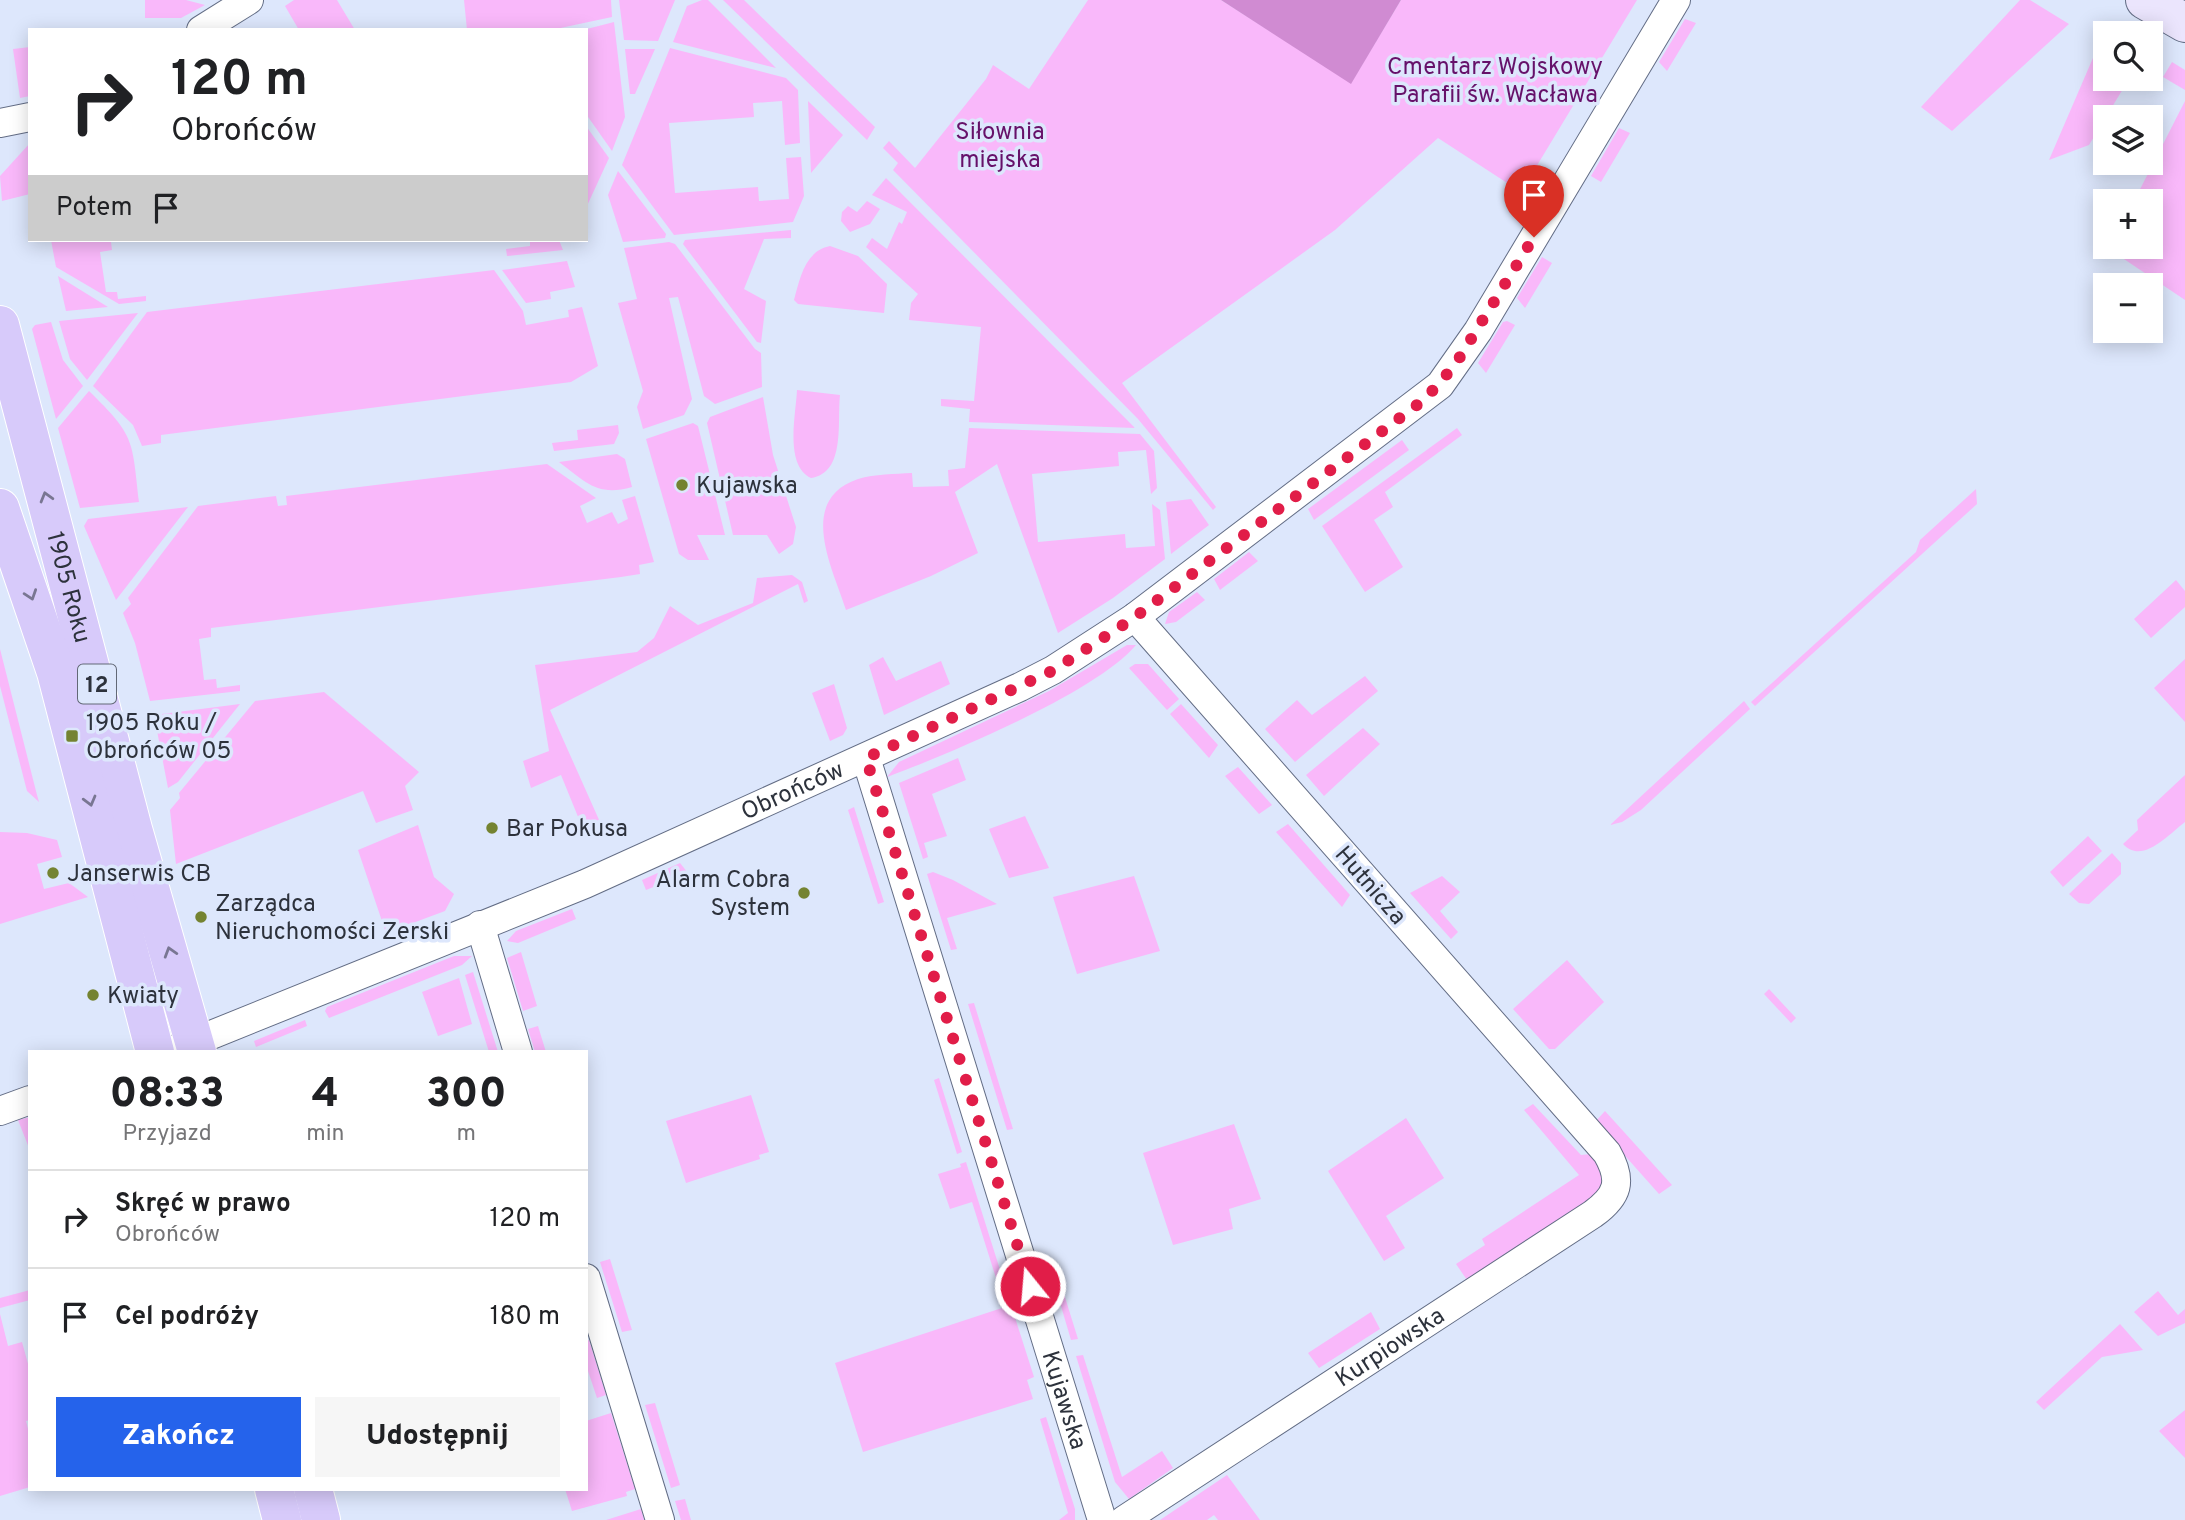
<!DOCTYPE html>
<html lang="pl">
<head>
<meta charset="utf-8">
<style>
	:root { --surface:#fff; --page:#f6f6f6; --text:#202124; --muted:#757577; --line:#e0e0e0; --accent:#2563eb }
	body { margin:0; font-family:Overpass,sans-serif; background:var(--page); color:var(--text); height:100vh; display:flex; flex-direction:column; font-size:26px; white-space:nowrap }
	* { box-sizing:border-box; margin:0 }
	p { font-size:23px; color:var(--muted) }
	.icon { flex:none; width:38px; height:38px; fill:none; stroke:currentColor; stroke-width:2; stroke-linecap:round; stroke-linejoin:round }
	.map { position:relative; flex:1; overflow:hidden }
	.side { position:absolute; left:28px; top:1050px; width:560px; height:441px; display:flex; flex-direction:column; background:var(--surface); border-radius:0px; box-shadow:0 4px 18px #0003 }
	.side>* { flex:none }
	.guide { position:absolute; left:28px; top:28px; width:560px; height:214px; border-radius:0px; box-shadow:0 4px 18px #0003; background:#fff; color:var(--text); overflow:hidden }
	.fabs { position:absolute; left:2093px; top:21px; display:grid; gap:14px }
	.fabs a { display:grid; place-items:center; width:70px; height:70px; border-radius:0px; background:var(--surface); box-shadow:0 4px 18px #0003; font-size:35px }
	.pin { position:absolute; display:grid; place-items:center; width:60px; height:60px; color:#fff; margin:-72px -30px; border-radius:50% 50% 50% 0; rotate:-45deg; box-shadow:0 0 7px #0007 }
	.pin .icon { rotate:45deg }
	.me { position:absolute; width:77px; margin:-38px; rotate:343deg; stroke-linejoin:round; filter:drop-shadow(0 0 5px #0008) }
	.turn { display:flex; align-items:center; gap:24px; height:147px; padding:0 28px; font-size:32px }
	.turn .icon { width:91px; height:91px; stroke-width:2.5 }
	.turn b { display:block; font-size:49px; line-height:60px }
	.then { display:flex; align-items:center; height:66px; padding:0 28px; background:#0003; gap:14px; font-size:26px }
	.eta { display:flex; justify-content:space-evenly; align-items:center; height:119px; text-align:center }
	.eta b { font-size:42px; font-weight:800; line-height:49px }
	.cta { display:flex; gap:14px; margin-top:auto; padding:14px 28px }
	.cta a { flex:1; height:80px; border-radius:0px; background:var(--accent); color:#fff; font-size:28px; font-weight:800; line-height:80px; text-align:center }
	.cta a+a { background:var(--page); color:var(--text) }
	ul { padding:0; list-style:none }
	li { display:flex; align-items:center; gap:21px; height:98px; padding:0 28px; border-top:2px solid var(--line) }
	li div { flex:1 }
	li b { display:block; font-size:26px }
	li em { font-style:normal }
	.map>svg:first-child { display:block }
</style>
</head>
<body>
<div class="map">
<svg width="2185" height="1520" viewBox="0 0 2185 1520">
	<rect width="100%" height="100%" fill="#dde7fc"/>
	<path fill="#f9b8fa" d="M 145,0 L 186,0 L 205,5 L 181,18 L 145,18 Z
		M 294,0 L 337,0 L 355,30 L 299,30 L 285,6 Z
		M 464,0 L 611,0 L 612,17 L 551,30 L 467,30 Z
		M 619,0 L 675,0 L 658,41 L 624,40 Z
		M 702,0 L 708,0 L 776,68 L 673,42 L 687,6 Z
		M 723,0 L 744,0 L 875,127 L 867,140 Z
		M 1088,0 L 1221,0 L 1351,83 L 1401,0 L 1637,0 L 1521,192 L 1438,138 L 1335,230 L 1122,383 L 1216,507 L 1213,510 L 1138,419 L 893,170 L 898,163 L 883,148 L 889,141 L 915,168 L 986,79 L 993,65 L 1029,89 Z
		M 2020,0 L 2030,0 L 2069,24 L 1952,131 L 1921,107 Z
		M 1685,19 L 1696,23 L 1667,71 L 1659,62 Z
		M 614,22 L 625,117 L 612,151 L 586,114 L 586,30 L 583,30 Z
		M 2099,44 L 2105,47 L 2105,79 L 2129,79 L 2089,145 L 2049,160 Z
		M 30,47 L 30,96 L 20,98 L 13,49 Z
		M 670,48 L 786,78 L 798,90 L 800,143 L 785,145 L 782,101 L 753,103 L 754,117 L 669,123 L 675,193 L 758,187 L 759,201 L 789,199 L 786,158 L 801,157 L 804,196 L 793,222 L 674,235 L 622,165 Z
		M 625,49 L 655,49 L 635,94 L 630,94 Z
		M 2172,62 L 2185,70 L 2185,90 L 2163,77 Z
		M 808,101 L 843,135 L 811,173 Z
		M 2185,101 L 2185,300 L 2109,249 L 2151,247 L 2151,201 L 2134,201 Z
		M 586,126 L 609,158 L 586,208 Z
		M 1619,128 L 1630,133 L 1601,182 L 1591,176 Z
		M 30,143 L 30,194 L 2,201 L 0,176 Z
		M 618,171 L 666,234 L 665,238 L 623,242 L 608,195 Z
		M 886,178 L 1135,428 L 969,422 L 970,409 L 941,406 L 941,399 L 974,401 L 981,327 L 909,320 L 911,303 L 918,294 L 866,247 L 872,238 L 887,249 L 899,222 L 902,224 L 907,212 L 872,195 Z
		M 867,201 L 880,209 L 870,224 L 850,232 L 841,221 L 842,212 L 848,206 L 857,212 Z
		M 791,230 L 791,238 L 764,239 L 744,289 L 766,301 L 761,343 L 757,342 L 683,244 L 685,240 Z
		M 51,240 L 125,240 L 111,242 L 112,250 L 100,252 L 106,292 L 117,292 L 118,299 L 146,296 L 146,301 L 119,304 L 56,267 Z
		M 530,240 L 559,240 L 563,250 L 507,256 L 506,249 L 530,246 Z
		M 669,242 L 675,244 L 755,349 L 761,353 L 762,387 L 715,404 L 704,396 L 678,297 L 669,298 L 692,399 L 684,415 L 643,429 L 637,407 L 643,391 L 618,303 L 637,299 L 624,248 Z
		M 830,246 L 858,256 L 887,284 L 884,313 L 798,304 L 794,300 C 800,278 805,251 830,246 Z
		M 1542,257 L 1552,263 L 1525,308 L 1517,298 Z
		M 567,261 L 575,287 L 550,292 L 551,299 L 526,303 L 502,270 Z
		M 494,270 L 523,311 L 526,325 L 569,317 L 568,310 L 582,307 L 598,366 L 571,382 L 161,435 L 161,443 L 142,446 L 133,425 L 93,386 L 147,312 Z
		M 58,276 L 108,307 L 66,311 Z
		M 138,313 L 87,380 L 70,359 L 59,321 Z
		M 1507,321 L 1515,325 L 1486,373 L 1478,363 L 1503,322 Z
		M 51,322 L 63,360 L 83,386 L 56,419 L 32,329 L 35,325 Z
		M 797,390 L 840,395 C 837,422 846,473 811,478 C 784,465 796,414 797,390 Z
		M 89,391 C 135,436 132,439 139,502 L 80,508 L 58,428 Z
		M 763,397 L 773,455 L 796,527 L 793,544 L 779,554 L 767,535 L 733,535 L 707,423 L 710,417 Z
		M 693,423 L 698,426 L 725,535 L 697,535 L 709,560 L 688,560 L 679,554 L 646,439 Z
		M 618,425 L 619,433 L 614,444 L 554,451 L 552,443 L 578,440 L 577,430 Z
		M 969,428 L 1140,434 L 1154,451 L 1157,488 L 1151,494 L 1146,450 L 1118,452 L 1119,466 L 1032,474 L 1038,542 L 1125,534 L 1126,548 L 1155,546 L 1152,504 L 1160,510 L 1165,559 L 1113,598 L 1058,633 L 997,464 L 955,492 L 978,553 L 931,576 L 846,610 C 833,569 796,500 858,479 C 875,474 895,474 912,473 L 913,487 L 949,486 L 948,470 L 965,468 Z
		M 1457,428 L 1462,435 L 1385,492 L 1393,507 L 1374,520 L 1403,567 L 1365,592 L 1322,526 Z
		M 1402,440 L 1409,450 L 1314,520 L 1308,509 Z
		M 617,454 L 625,459 L 632,487 C 597,497 586,482 559,462 Z
		M 547,464 L 596,498 L 580,506 L 587,523 L 612,512 L 618,524 L 628,519 L 622,500 L 635,496 L 654,562 L 639,565 L 640,574 L 621,577 L 211,628 L 211,637 L 199,639 L 204,680 L 216,679 L 217,688 L 240,685 L 240,691 L 150,701 L 135,643 L 123,613 L 131,604 L 128,598 L 198,506 L 276,496 L 278,506 L 287,505 L 286,496 Z
		M 1976,489 L 1977,504 L 1755,706 L 1751,702 L 1916,552 L 1920,540 Z
		M 1191,499 L 1209,525 L 1171,554 L 1166,502 Z
		M 188,507 L 116,600 L 84,526 L 88,519 Z
		M 1249,552 L 1258,561 L 1220,590 L 1214,579 Z
		M 792,575 L 802,582 L 808,601 L 804,603 L 798,584 L 550,710 L 600,822 L 583,829 L 561,775 L 531,788 L 523,761 L 549,751 L 535,665 L 637,652 L 654,638 L 670,606 L 698,625 L 753,603 L 757,578 Z
		M 2176,580 L 2185,591 L 2185,607 L 2151,638 L 2134,619 Z
		M 1197,592 L 1205,600 L 1176,622 L 1165,624 L 1169,612 Z
		M 1127,645 L 1136,645 C 1097,692 949,754 887,777 L 899,762 L 1049,691 Z
		M 0,649 L 37,795 L 39,802 L 27,791 L 0,686 Z
		M 883,657 L 896,681 L 941,661 L 950,684 L 884,715 L 869,665 Z
		M 2185,659 L 2185,722 L 2154,688 Z
		M 1135,664 L 1148,664 L 1179,699 L 1167,710 L 1129,668 Z
		M 1365,676 L 1378,691 L 1295,762 L 1265,729 L 1297,700 L 1312,715 Z
		M 834,684 L 847,728 L 843,735 L 830,741 L 812,693 Z
		M 324,692 L 419,772 L 405,786 L 413,810 L 376,823 L 363,791 L 176,864 L 170,810 L 180,798 L 179,793 L 255,701 Z
		M 1744,701 L 1750,709 L 1641,810 L 1622,822 L 1610,825 Z
		M 240,704 L 178,782 L 168,788 L 154,715 Z
		M 1181,704 L 1218,745 L 1209,758 L 1170,714 Z
		M 1363,728 L 1380,744 L 1324,796 L 1306,775 Z
		M 958,758 L 966,780 L 932,794 L 947,836 L 924,843 L 928,857 L 923,859 L 899,783 Z
		M 1238,767 L 1272,805 L 1259,814 L 1225,776 Z
		M 2185,775 L 2185,822 C 2168,835 2142,865 2123,844 L 2138,830 L 2137,820 Z
		M 854,807 L 884,902 L 878,904 L 848,810 Z
		M 1025,816 L 1049,868 L 1009,878 L 989,829 Z
		M 1288,824 L 1350,895 L 1342,907 L 1276,832 Z
		M 418,825 L 434,877 L 454,894 L 445,911 L 386,933 L 358,850 Z
		M 0,832 L 27,833 L 57,840 L 62,857 L 37,864 L 44,889 L 69,883 L 88,897 L 0,924 Z
		M 2088,836 L 2102,851 L 2063,887 L 2050,872 Z
		M 2112,853 L 2121,863 L 2121,874 L 2089,904 L 2079,903 L 2069,894 Z
		M 680,863 L 688,873 L 646,890 L 642,880 Z
		M 933,872 L 953,880 L 997,904 L 947,918 L 957,949 L 951,950 L 927,874 Z
		M 1134,876 L 1160,951 L 1077,974 L 1053,897 Z
		M 1442,876 L 1460,892 L 1440,911 L 1458,932 L 1451,939 L 1410,893 Z
		M 572,909 L 576,919 L 518,943 L 507,941 L 516,931 Z
		M 521,952 L 537,1006 L 523,1011 L 507,958 Z
		M 454,956 L 472,956 L 462,965 L 329,1018 L 325,1011 L 327,1007 Z
		M 1567,960 L 1604,1002 L 1555,1049 L 1549,1049 L 1513,1009 Z
		M 473,972 L 498,1052 L 489,1052 L 465,975 Z
		M 459,978 L 472,1024 L 438,1036 L 422,992 Z
		M 1769,989 L 1796,1018 L 1791,1023 L 1764,994 Z
		M 974,1003 L 1013,1129 L 1007,1130 L 968,1004 Z
		M 305,1020 L 307,1026 L 256,1047 L 254,1041 Z
		M 538,1026 L 546,1052 L 535,1052 L 528,1029 Z
		M 939,1078 L 962,1152 L 957,1154 L 934,1080 Z
		M 751,1095 L 769,1152 L 759,1155 L 760,1159 L 686,1183 L 666,1121 Z
		M 1533,1104 L 1581,1155 L 1592,1154 C 1602,1169 1606,1178 1598,1195 L 1467,1280 L 1456,1264 L 1485,1245 L 1482,1239 L 1579,1175 L 1524,1110 Z
		M 1605,1111 L 1672,1185 L 1659,1194 L 1595,1122 Z
		M 30,1117 L 30,1148 L 29,1148 L 18,1120 Z
		M 1406,1118 L 1444,1178 L 1386,1216 L 1405,1248 L 1384,1261 L 1328,1171 Z
		M 1234,1124 L 1261,1199 L 1229,1209 L 1233,1229 L 1173,1245 L 1143,1153 Z
		M 966,1162 L 1002,1276 L 996,1278 L 972,1202 L 950,1209 L 938,1174 L 961,1167 L 960,1164 Z
		M 610,1259 L 632,1330 L 622,1332 L 600,1262 Z
		M 1059,1278 L 1078,1339 L 1071,1340 L 1053,1279 Z
		M 30,1290 L 30,1300 L 0,1308 L 0,1298 Z
		M 2158,1291 L 2178,1315 L 2185,1309 L 2185,1323 L 2158,1336 L 2134,1312 Z
		M 1011,1305 L 1034,1377 L 1027,1380 L 1033,1399 L 863,1452 L 835,1363 Z
		M 1371,1312 L 1380,1329 L 1319,1368 L 1308,1353 Z
		M 0,1314 L 8,1346 L 22,1342 L 30,1371 L 30,1420 L 26,1421 L 30,1437 L 30,1487 L 0,1496 Z
		M 2120,1324 L 2143,1350 L 2102,1357 L 2044,1410 L 2036,1402 Z
		M 589,1340 L 606,1395 L 597,1398 L 586,1365 L 586,1341 Z
		M 1083,1355 L 1122,1477 L 1162,1451 L 1173,1468 L 1129,1499 L 1115,1482 L 1076,1356 Z
		M 655,1403 L 680,1485 L 671,1488 L 645,1405 Z
		M 2185,1410 L 2185,1458 L 2159,1431 Z
		M 611,1413 L 635,1489 L 626,1492 L 627,1496 L 572,1511 L 565,1489 L 586,1489 L 586,1421 Z
		M 1046,1417 L 1075,1509 L 1075,1520 L 1059,1520 L 1068,1513 L 1040,1419 Z
		M 1227,1475 L 1260,1520 L 1218,1520 L 1214,1515 L 1207,1520 L 1160,1520 Z
		M 685,1499 L 691,1520 L 681,1520 L 675,1501 Z
		M 641,1509 L 644,1520 L 606,1520 Z"/>
	<path fill="#d08bd2" d="M 1221,0 L 1401,0 L 1351,84 Z"/>
	<g fill="none" stroke-linecap="round" stroke-linejoin="round">
		<g stroke="#636d85" stroke-width="30">
			<g id="street">
				<path d="M 201,30 L 249,0"/>
				<path d="M 0,123 L 30,117"/>
				<path id="s1" d="M 866,758 L 1102,1520"/>
				<path d="M 480,925 L 518,1052"/>
				<path id="s2" d="M 169,1052 L 585,884 L 1020,687 L 1053,670 L 1135,617 L 1440,385 L 1478,331 L 1676,0"/>
				<path d="M 0,1111 L 30,1100"/>
				<path d="M 586,1278 L 660,1520"/>
				<path id="s3" d="M 1124,1520 L 1593,1214 C 1618,1196 1623,1181 1607,1153 L 1135,617"/>
			</g>
		</g>
		<g stroke="#636d85" stroke-width="40">
			<path id="secondary" d="M 2145,0 L 2185,23"/>
		</g>
		<g stroke="#fff" stroke-width="40">
			<g id="primary">
				<path id="s4" d="M 0,325 L 133,829 L 197,1052"/>
				<path d="M 0,508 L 56,672 L 155,1052"/>
				<path d="M 274,1489 L 282,1520"/>
				<path d="M 313,1489 L 321,1520"/>
			</g>
		</g>
		<use href="#street" stroke="#fff" stroke-width="28"/>
		<use href="#secondary" stroke="#ebe5fd" stroke-width="38"/>
		<use href="#primary" stroke="#d7cafa" stroke-width="38"/>
	</g>
	<defs><path id="oneway-chevron" d="M-2-3.5L2.5 0L-2 3.5" fill="none" stroke-width="1.6" stroke-linecap="round" stroke-linejoin="round" transform="scale(1.75)"/></defs>
	<g stroke="#797692">
		<use href="#oneway-chevron" transform="translate(46 497) rotate(-106)"/>
		<use href="#oneway-chevron" transform="translate(31 595) rotate(71)"/>
		<use href="#oneway-chevron" transform="translate(90 801) rotate(75)"/>
		<use href="#oneway-chevron" transform="translate(170 952) rotate(-107)"/>
	</g>
	<g fill="none" stroke-linecap="round" stroke-linejoin="round">
		<path stroke="#e11d48" stroke-width="12" stroke-dasharray="0 21.6" d="M 1030,1286 L 866,758 L 1054,670 L 1135,617 L 1425,399 L 1455,365 L 1534,237"/>
	</g>
	<g fill="#748331" stroke="#dde7fc" stroke-width="2.5">
		<circle cx="682" cy="485" r="7"/>
		<rect x="65" y="729" width="14" height="14" rx="3.5"/>
		<circle cx="492" cy="828" r="7"/>
		<circle cx="53" cy="873" r="7"/>
		<circle cx="804" cy="893" r="7"/>
		<circle cx="201" cy="917" r="7"/>
		<circle cx="93" cy="995" r="7"/>
	</g>
	<g text-anchor="middle" stroke-width="7" stroke-linejoin="round" paint-order="stroke">
		<rect fill="#dde7fc" stroke="#626876" stroke-width="2" x="78" y="664.5" width="38" height="39" rx="5"/>
		<g font-size="23" font-weight="bold" fill="#2d323c">
			<text x="97" y="692">12</text>
		</g>
		<g font-size="24" fill="#66116a" stroke="#dde7fc">
			<text x="1495" y="74">Cmentarz Wojskowy<tspan x="1495" dy="28">Parafii św. Wacława</tspan></text>
			<text x="1000" y="139">Siłownia<tspan x="1000" dy="28">miejska</tspan></text>
		</g>
		<g font-size="24" fill="#2d323c" stroke="#dde7fc" text-anchor="start">
			<text x="696" y="493">Kujawska</text>
			<text x="86" y="730">1905 Roku /<tspan x="86" dy="28">Obrońców 05</tspan></text>
			<text x="506" y="836">Bar Pokusa</text>
			<text x="67" y="881">Janserwis CB</text>
			<text x="790" y="887" text-anchor="end">Alarm Cobra<tspan x="790" dy="28">System</tspan></text>
			<text x="215" y="911">Zarządca<tspan x="215" dy="28">Nieruchomości Zerski</tspan></text>
			<text x="107" y="1003">Kwiaty</text>
		</g>
		<g font-size="24" fill="#2d323c" stroke="#dde7fc">
			<text dy="8" stroke="none"><textPath href="#s4" startOffset="271">1905 Roku</textPath></text>
			<text dy="8" stroke="none"><textPath href="#s2" startOffset="676">Obrońców</textPath></text>
			<text transform="translate(1371 885) rotate(49)" y="8">Hutnicza</text>
			<text dy="8" stroke="none"><textPath href="#s3" startOffset="317">Kurpiowska</textPath></text>
			<text dy="8" stroke="none"><textPath href="#s1" startOffset="672">Kujawska</textPath></text>
		</g>
	</g>
</svg>
<div class="fabs">
<a><svg class="icon" aria-label="search" viewBox="0 0 24 24"><circle cx="10" cy="10" r="6"/><path d="M15 15l6 6"/></svg></a>
<a><svg class="icon" aria-label="layers" viewBox="0 0 24 24"><path d="M12 4l9 5-9 5-9-5zM3 14l9 5 9-5"/></svg></a>
<a>+</a>
<a>−</a>
</div>
<div class="pin" style="left:1534px;top:237px;background:#d93025"><svg class="icon" aria-label="arrive" viewBox="0 0 24 24"><path d="M6 21V4h12l-3 4 3 4H6"/></svg></div>
<svg class="me" style="left:1030px;top:1286px" viewBox="-20 -20 40 40"><circle r="17" fill="#e11d48" stroke="#fff" stroke-width="3"/><path d="M0-11L8 9 0 5-8 9z" fill="#fff"/></svg>
<div class="guide">
<div class="turn"><svg class="icon" aria-label="right" viewBox="0 0 24 24"><path d="M7 20v-9h11M14 6l5 5-5 5"/></svg><div><b>120 m</b>Obrońców</div></div>
<div class="then">Potem<svg class="icon" aria-label="arrive" viewBox="0 0 24 24"><path d="M6 21V4h12l-3 4 3 4H6"/></svg></div>
</div>
<section class="side">
<div class="eta">
<div><b>08:33</b><p>Przyjazd</p></div>
<div><b>4</b><p>min</p></div>
<div><b>300</b><p>m</p></div>
</div>
<ul>
<li><svg class="icon" aria-label="right" viewBox="0 0 24 24"><path d="M7 20v-9h11M14 6l5 5-5 5"/></svg><div><b>Skręć w prawo</b><p>Obrońców</p></div><em>120 m</em></li>
<li><svg class="icon" aria-label="arrive" viewBox="0 0 24 24"><path d="M6 21V4h12l-3 4 3 4H6"/></svg><div><b>Cel podróży</b></div><em>180 m</em></li>
</ul>
<div class="cta"><a>Zakończ</a><a>Udostępnij</a></div>
</section>
</div>
</body>
</html>
